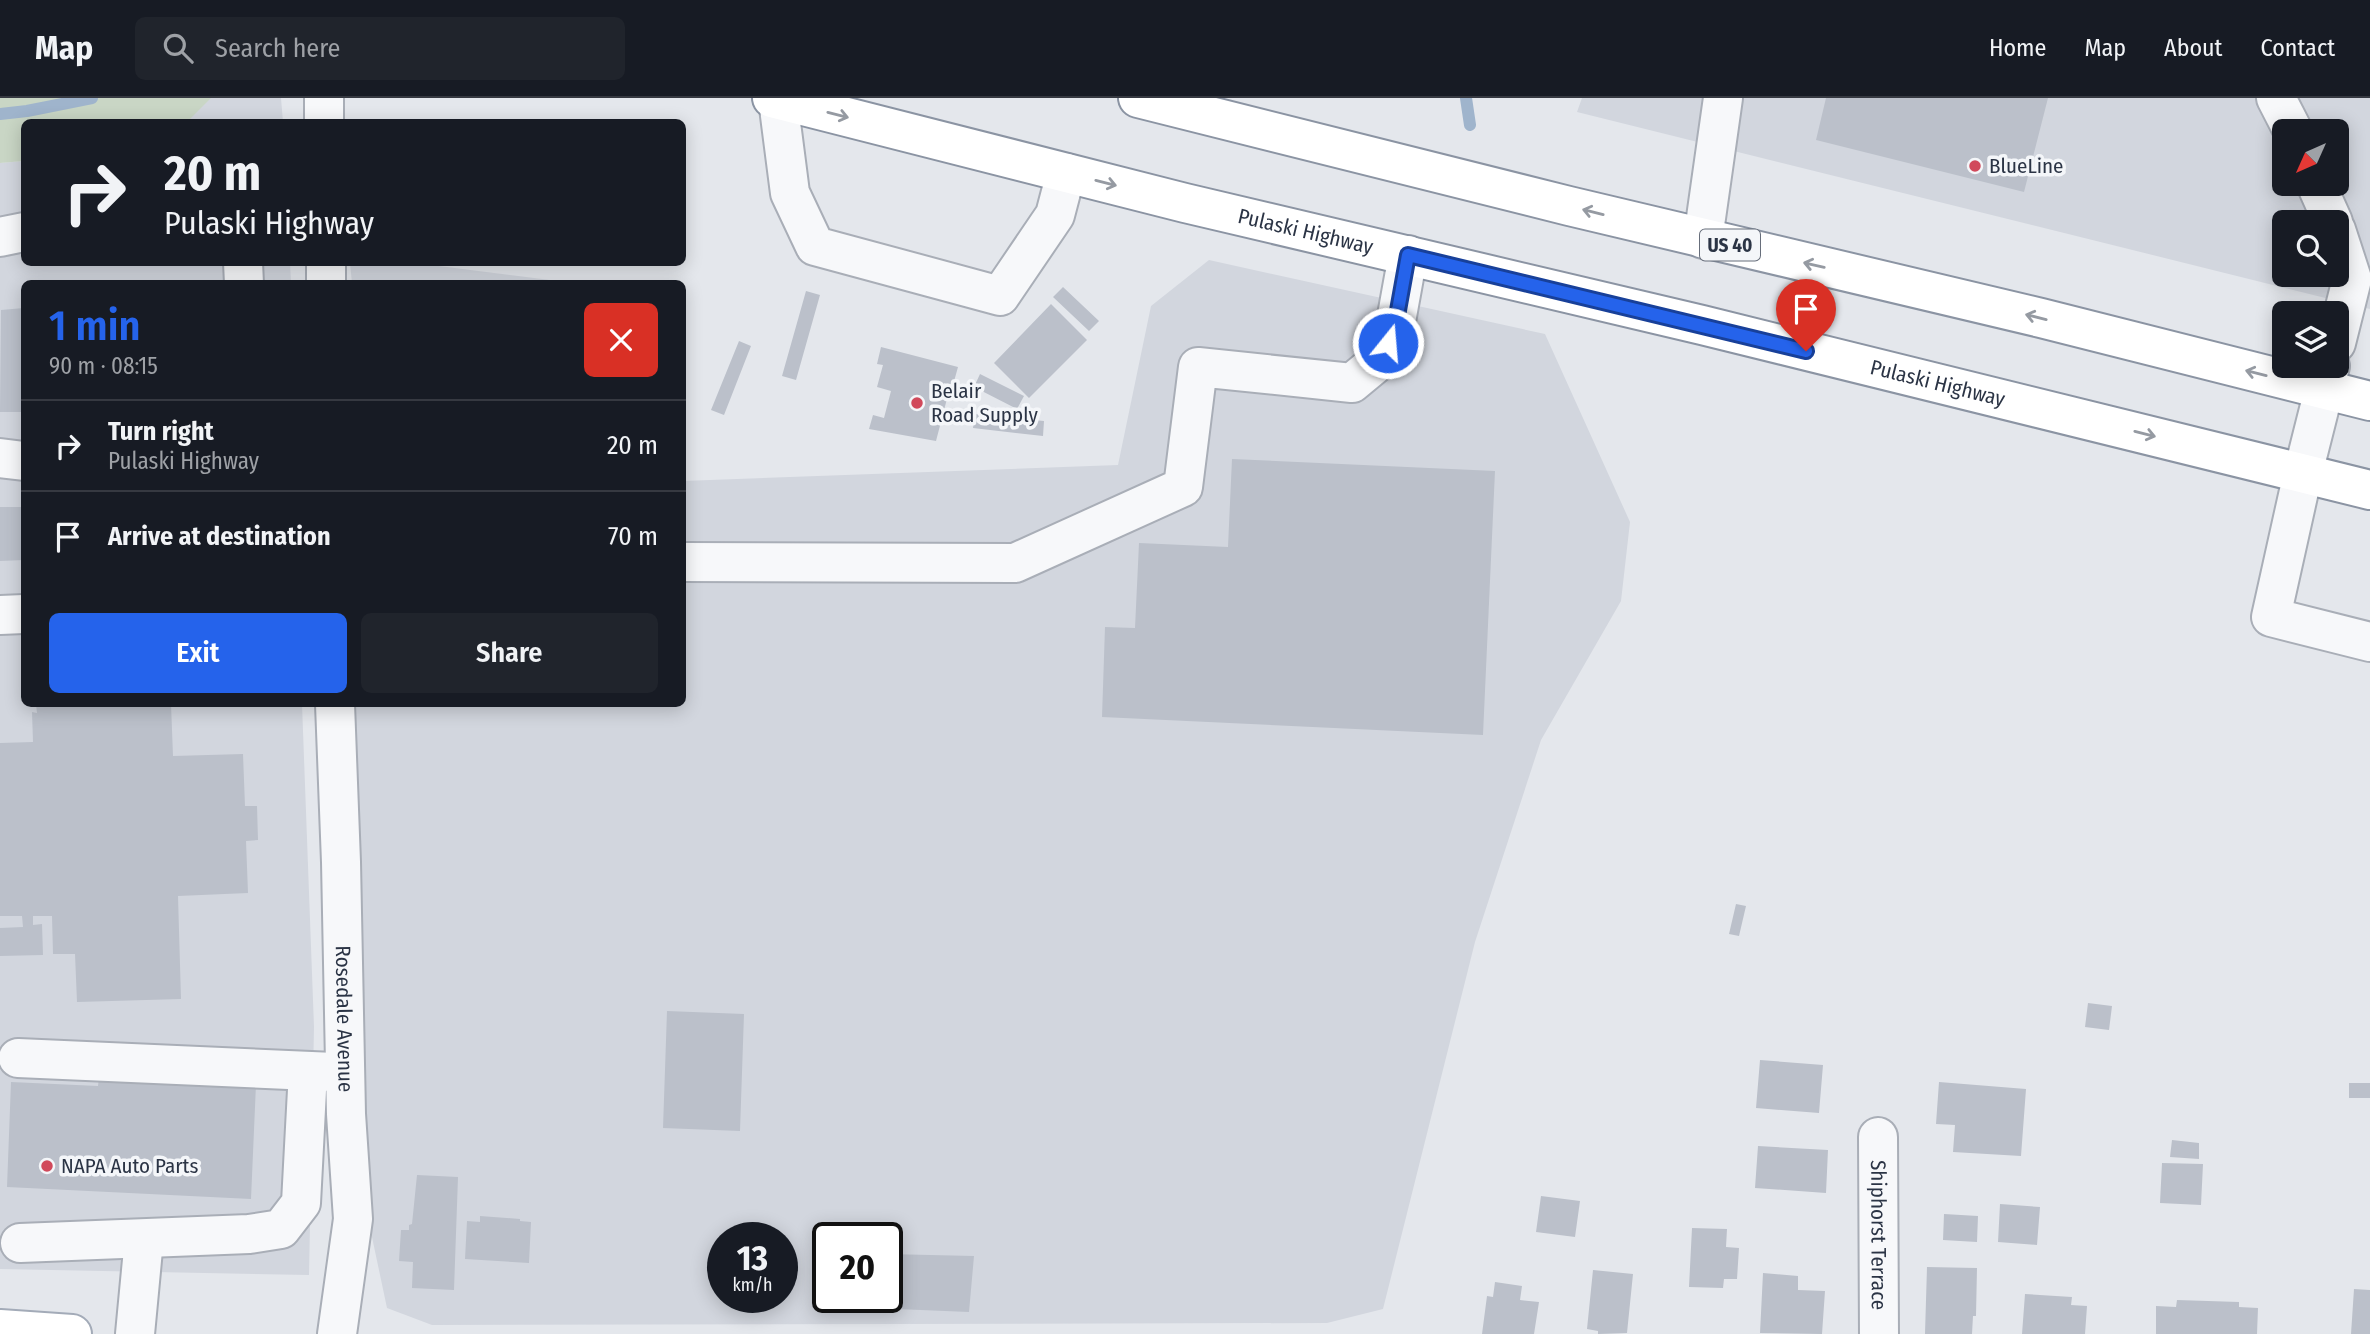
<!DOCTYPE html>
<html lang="en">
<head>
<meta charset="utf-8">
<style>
	:root { --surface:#171b24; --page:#20242c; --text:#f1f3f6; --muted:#9ea1a6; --line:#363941; --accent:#2563eb }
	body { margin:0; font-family:"Fira Sans Condensed",sans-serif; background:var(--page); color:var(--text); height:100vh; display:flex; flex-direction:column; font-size:26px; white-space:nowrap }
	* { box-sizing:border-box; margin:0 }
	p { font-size:23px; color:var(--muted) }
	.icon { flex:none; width:38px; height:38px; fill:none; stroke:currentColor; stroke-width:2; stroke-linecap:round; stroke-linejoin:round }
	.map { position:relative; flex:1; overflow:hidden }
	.panel { position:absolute; left:21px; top:182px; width:665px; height:427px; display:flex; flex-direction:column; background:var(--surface); border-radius:10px; box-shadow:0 4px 18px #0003 }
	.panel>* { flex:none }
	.banner { position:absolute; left:21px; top:21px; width:665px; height:147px; border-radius:10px; box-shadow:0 4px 18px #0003; background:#171b24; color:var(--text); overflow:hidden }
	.needle { width:46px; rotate:225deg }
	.buttons { position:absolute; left:2272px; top:21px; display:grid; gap:14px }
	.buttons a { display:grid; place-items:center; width:77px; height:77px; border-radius:10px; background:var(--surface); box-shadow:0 4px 18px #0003; font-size:35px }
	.speed { position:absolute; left:707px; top:1124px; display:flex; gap:14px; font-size:35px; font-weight:700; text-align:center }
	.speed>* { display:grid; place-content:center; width:91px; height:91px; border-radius:50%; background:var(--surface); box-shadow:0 4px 18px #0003; line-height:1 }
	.speed small { font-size:18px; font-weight:400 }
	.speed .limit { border:4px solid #111; border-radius:10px; background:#fff; color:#111 }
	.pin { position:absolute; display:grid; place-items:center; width:60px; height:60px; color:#fff; margin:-72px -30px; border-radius:50% 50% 50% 0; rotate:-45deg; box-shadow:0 0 7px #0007 }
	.pin .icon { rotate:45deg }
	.me { position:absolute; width:77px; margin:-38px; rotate:17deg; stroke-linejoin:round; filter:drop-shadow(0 0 5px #0008) }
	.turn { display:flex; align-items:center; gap:24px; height:147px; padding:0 28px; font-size:32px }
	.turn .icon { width:91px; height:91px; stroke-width:2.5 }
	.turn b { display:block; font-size:49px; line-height:60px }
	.round { display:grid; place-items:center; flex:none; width:74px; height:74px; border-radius:10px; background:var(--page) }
	.summary { display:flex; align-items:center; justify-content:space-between; height:119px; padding:0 28px }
	h1 { font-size:42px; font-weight:600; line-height:52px; color:var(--accent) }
	.primary-button { display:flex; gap:14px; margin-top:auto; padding:14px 28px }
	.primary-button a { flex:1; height:80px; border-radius:10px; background:var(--accent); color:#fff; font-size:28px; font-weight:600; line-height:80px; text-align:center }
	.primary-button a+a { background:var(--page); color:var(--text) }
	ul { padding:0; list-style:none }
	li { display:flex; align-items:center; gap:21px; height:91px; padding:0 28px; border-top:2px solid var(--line) }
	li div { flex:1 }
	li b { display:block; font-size:26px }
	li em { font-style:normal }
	header { display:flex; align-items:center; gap:42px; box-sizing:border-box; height:98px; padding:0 35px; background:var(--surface); border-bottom:2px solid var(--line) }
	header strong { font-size:33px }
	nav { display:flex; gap:38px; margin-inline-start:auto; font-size:24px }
	.search { width:490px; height:63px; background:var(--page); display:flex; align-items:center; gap:18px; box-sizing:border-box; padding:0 24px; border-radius:10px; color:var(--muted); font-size:26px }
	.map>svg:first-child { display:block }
</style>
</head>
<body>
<header>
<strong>Map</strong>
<div class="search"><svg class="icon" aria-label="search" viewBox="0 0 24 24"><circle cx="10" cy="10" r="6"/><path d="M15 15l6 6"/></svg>Search here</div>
<nav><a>Home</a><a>Map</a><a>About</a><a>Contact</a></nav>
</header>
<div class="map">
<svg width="2370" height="1236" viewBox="0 0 2370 1236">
	<rect width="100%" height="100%" fill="#e4e7ec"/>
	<path fill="#d2d6de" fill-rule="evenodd" d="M 209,0 L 281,0 L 283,24 L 184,24 Z
		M 1582,0 L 2370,0 L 2370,211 L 1577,14 ZM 2284,33 L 2336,33 L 2336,86 L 2284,86 ZM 2284,124 L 2336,124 L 2336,177 L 2284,177 Z
		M 24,63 L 24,164 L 290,165 L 291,185 L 24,186 L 24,606 L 302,606 L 314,929 L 309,1177 L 0,1171 L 0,65 Z
		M 1209,162 L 1545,236 L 1630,424 L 1621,503 L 1541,642 L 1475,844 L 1383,1211 L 1327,1225 L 432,1227 L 387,1210 L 365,1106 L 354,606 L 682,606 L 683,383 L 1118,367 L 1151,208 ZM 723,1139 L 782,1139 L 782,1199 L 723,1199 ZM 828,1139 L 887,1139 L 887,1199 L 828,1199 Z
		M 350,165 L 415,165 L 574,185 L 352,185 Z"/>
	<path fill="#c9d6c5" d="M 0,0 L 211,0 L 190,21 L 184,24 L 24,24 L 24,63 L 0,65 Z"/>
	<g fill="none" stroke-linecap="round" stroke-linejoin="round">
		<path stroke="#9fb4cc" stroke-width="12" d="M 1466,0 L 1470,27
			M 0,16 L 27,13 L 92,0"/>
	</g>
	<path fill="#bbc0ca" d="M 1826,0 L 2048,0 L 2024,94 L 1816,42 Z
		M 1063,189 L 1099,223 L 1089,233 L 1053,199 Z
		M 806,193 L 820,197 L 796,282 L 782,278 Z
		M 1051,206 L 1087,242 L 1029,300 L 994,265 Z
		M 24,210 L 24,314 L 0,314 L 1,212 Z
		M 739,243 L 751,248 L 724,317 L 711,312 Z
		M 881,249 L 958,269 L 953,287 L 944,285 L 943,291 L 949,293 L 936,343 L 869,331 L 873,317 L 884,320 L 891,293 L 877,289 L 883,267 L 877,266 Z
		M 980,276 L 1024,298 L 1017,311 L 974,289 Z
		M 975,316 L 1044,323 L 1043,338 L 973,330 Z
		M 1232,361 L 1495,373 L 1483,637 L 1102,619 L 1105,529 L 1135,530 L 1139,445 L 1228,449 Z
		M 0,409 L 24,409 L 24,462 L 0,463 Z
		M 36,606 L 171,606 L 173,658 L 243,656 L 245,708 L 257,708 L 258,742 L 246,743 L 248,795 L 178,798 L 181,901 L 77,904 L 75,856 L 53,856 L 52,818 L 33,818 L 33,827 L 42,826 L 43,857 L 0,858 L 0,830 L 23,829 L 22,818 L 0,818 L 0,645 L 33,644 L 32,614 L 37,615 Z
		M 1736,806 L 1746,808 L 1739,838 L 1729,836 Z
		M 2088,905 L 2112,908 L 2109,932 L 2085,929 Z
		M 667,913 L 744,916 L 740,1033 L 663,1030 Z
		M 1760,962 L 1823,967 L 1819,1015 L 1756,1010 Z
		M 99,979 L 256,986 L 251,1101 L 7,1089 L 11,984 L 98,988 Z
		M 1939,984 L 2026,991 L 2021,1058 L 1953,1054 L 1955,1027 L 1936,1026 Z
		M 2349,985 L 2370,985 L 2370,1000 L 2349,1000 Z
		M 2172,1042 L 2199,1045 L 2199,1061 L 2170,1059 Z
		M 1758,1048 L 1828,1052 L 1826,1095 L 1755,1090 Z
		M 2162,1065 L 2203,1066 L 2201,1107 L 2160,1105 Z
		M 417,1077 L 458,1079 L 454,1192 L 412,1190 L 413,1164 L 399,1163 L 401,1132 L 409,1132 L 409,1127 L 412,1126 Z
		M 1541,1098 L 1580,1103 L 1575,1139 L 1536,1134 Z
		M 2000,1106 L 2040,1109 L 2037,1147 L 1998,1144 Z
		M 1944,1116 L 1978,1118 L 1977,1144 L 1943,1142 Z
		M 480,1118 L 520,1121 L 520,1123 L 531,1124 L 529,1165 L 465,1161 L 467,1123 L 480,1124 Z
		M 1692,1130 L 1727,1131 L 1726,1149 L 1739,1150 L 1737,1181 L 1724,1181 L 1723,1190 L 1689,1189 Z
		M 887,1156 L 974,1158 L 969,1214 L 825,1208 L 826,1199 L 887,1199 Z
		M 1927,1169 L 1977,1170 L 1976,1218 L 1973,1218 L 1972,1236 L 1925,1236 Z
		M 1593,1172 L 1633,1176 L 1627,1235 L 1598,1236 L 1598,1233 L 1587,1231 Z
		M 1763,1175 L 1798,1178 L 1798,1192 L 1825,1193 L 1822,1236 L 1760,1235 Z
		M 1495,1184 L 1522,1188 L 1520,1202 L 1539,1204 L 1534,1236 L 1482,1236 L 1487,1198 L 1493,1199 Z
		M 2354,1191 L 2370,1192 L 2370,1236 L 2351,1236 Z
		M 2025,1196 L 2072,1199 L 2071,1207 L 2087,1208 L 2085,1236 L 2022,1236 Z
		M 2177,1202 L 2239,1204 L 2239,1209 L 2258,1210 L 2257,1236 L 2156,1236 L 2156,1208 L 2176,1209 Z"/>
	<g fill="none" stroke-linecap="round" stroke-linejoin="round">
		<g stroke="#a9aeb7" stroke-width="42">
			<g id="minor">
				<path d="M 324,0 L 324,24"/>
				<path d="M 2276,0 L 2293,33"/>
				<path d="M 778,2 L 790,95 L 815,148 L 1000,198 L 1055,117 L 1066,75"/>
				<path d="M 2316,86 L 2333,124"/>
				<path d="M 2336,132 L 2352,181 L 2336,245"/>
				<path d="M 0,139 L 24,134"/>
				<path d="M 1703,141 L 1723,0"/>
				<path d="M 243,164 L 244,186"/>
				<path d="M 326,164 L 326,186"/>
				<path d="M 2330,268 L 2303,375 L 2271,519 L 2370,544"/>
				<path d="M 0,360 L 24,363"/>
				<path d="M 682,464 L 1015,465 L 1183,389 L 1198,269 L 1352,285 L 1381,261 L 1395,229 L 1408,157"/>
				<path d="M 0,517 L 24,516"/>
				<path id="s1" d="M 335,606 L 341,764 L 346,1016 L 353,1121 L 337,1236"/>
				<path d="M 18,960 L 334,974"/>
				<path id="s2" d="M 1878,1039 L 1879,1236"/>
				<path d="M 20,1145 L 249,1136 L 281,1131 L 301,1105 L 308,973"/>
				<path d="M 135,1236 L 144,1141"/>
			</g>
		</g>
		<g stroke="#a3abb8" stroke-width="42">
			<path id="major" d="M 0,1231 L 72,1236"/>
		</g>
		<g stroke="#8b94a3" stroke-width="42">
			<g id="highway">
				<path id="s3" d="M 772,0 L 1185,105 L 1702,227 L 2370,392"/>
				<path d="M 1138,0 L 1569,108 L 2041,220 L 2370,303"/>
			</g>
		</g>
		<use href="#minor" stroke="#f7f8fa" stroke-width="38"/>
		<use href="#major" stroke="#fff" stroke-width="38"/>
		<use href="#highway" stroke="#fff" stroke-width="38"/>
	</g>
	<defs><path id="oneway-shaft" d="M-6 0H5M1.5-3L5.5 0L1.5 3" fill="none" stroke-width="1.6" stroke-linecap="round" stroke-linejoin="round" transform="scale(1.75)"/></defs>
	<g stroke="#959aa2">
		<use href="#oneway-shaft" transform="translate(838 17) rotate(14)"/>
		<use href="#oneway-shaft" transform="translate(1106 85) rotate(14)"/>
		<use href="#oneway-shaft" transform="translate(1593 114) rotate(-166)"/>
		<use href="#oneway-shaft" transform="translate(1814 167) rotate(-167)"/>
		<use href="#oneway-shaft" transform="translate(2036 219) rotate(-166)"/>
		<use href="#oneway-shaft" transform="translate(2256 275) rotate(-166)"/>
		<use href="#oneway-shaft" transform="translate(2145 336) rotate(14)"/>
	</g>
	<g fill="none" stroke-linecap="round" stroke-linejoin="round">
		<g stroke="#184099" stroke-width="18">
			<path id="route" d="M 1388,245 L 1395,229 L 1408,157 L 1806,253"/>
		</g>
		<use href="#route" stroke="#2563eb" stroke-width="12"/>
	</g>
	<g fill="#d1495b" stroke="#f4f6f9" stroke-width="2.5">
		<circle cx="1975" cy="68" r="7"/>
		<circle cx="917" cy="305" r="7"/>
		<circle cx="47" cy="1068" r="7"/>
	</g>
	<g text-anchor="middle" stroke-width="7" stroke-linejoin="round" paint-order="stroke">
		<rect fill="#f4f6f9" stroke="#676e7b" stroke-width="2" x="1700" y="131.5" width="60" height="31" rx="5"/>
		<g font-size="19" font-weight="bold" fill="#2b3445">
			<text x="1730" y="154">US 40</text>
		</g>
		<g font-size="21" fill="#2b3445" stroke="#f4f6f9" text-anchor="start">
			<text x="1989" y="75">BlueLine</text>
			<text x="931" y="300">Belair<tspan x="931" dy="24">Road Supply</tspan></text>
			<text x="61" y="1075">NAPA Auto Parts</text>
		</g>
		<g font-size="21" fill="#2b3445" stroke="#f4f6f9">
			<text dy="7" stroke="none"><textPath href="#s3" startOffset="550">Pulaski Highway</textPath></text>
			<text dy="7" stroke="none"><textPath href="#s3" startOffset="1200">Pulaski Highway</textPath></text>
			<text dy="7" stroke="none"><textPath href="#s1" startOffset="315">Rosedale Avenue</textPath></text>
			<text dy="7" stroke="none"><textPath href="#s2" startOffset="98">Shiphorst Terrace</textPath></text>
		</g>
	</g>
</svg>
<div class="buttons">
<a><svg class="needle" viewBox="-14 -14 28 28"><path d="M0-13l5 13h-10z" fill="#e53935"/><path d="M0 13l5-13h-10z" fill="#9ea1a6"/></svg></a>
<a><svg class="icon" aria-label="search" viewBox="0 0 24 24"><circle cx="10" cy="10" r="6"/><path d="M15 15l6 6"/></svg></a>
<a><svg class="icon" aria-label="layers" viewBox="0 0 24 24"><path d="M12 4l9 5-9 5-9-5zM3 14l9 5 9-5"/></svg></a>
</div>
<div class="speed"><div>13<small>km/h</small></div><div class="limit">20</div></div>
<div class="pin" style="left:1806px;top:253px;background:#d93025"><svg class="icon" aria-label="arrive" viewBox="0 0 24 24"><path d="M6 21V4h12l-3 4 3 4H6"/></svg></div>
<svg class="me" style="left:1388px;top:245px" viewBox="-20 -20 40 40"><circle r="17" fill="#2563eb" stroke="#fff" stroke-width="3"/><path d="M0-11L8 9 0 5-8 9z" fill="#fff"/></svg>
<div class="banner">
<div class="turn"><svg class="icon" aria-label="right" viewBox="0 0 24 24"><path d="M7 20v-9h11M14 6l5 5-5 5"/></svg><div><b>20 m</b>Pulaski Highway</div></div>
</div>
<section class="panel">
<div class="summary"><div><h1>1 min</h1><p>90 m · 08:15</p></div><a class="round" style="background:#d93025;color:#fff"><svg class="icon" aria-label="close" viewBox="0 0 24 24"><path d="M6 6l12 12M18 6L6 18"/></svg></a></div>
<ul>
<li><svg class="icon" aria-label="right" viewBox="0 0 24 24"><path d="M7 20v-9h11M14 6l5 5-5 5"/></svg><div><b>Turn right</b><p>Pulaski Highway</p></div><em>20 m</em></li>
<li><svg class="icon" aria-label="arrive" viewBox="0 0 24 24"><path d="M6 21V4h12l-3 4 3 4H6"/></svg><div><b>Arrive at destination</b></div><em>70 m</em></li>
</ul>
<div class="primary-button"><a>Exit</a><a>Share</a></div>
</section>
</div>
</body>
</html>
